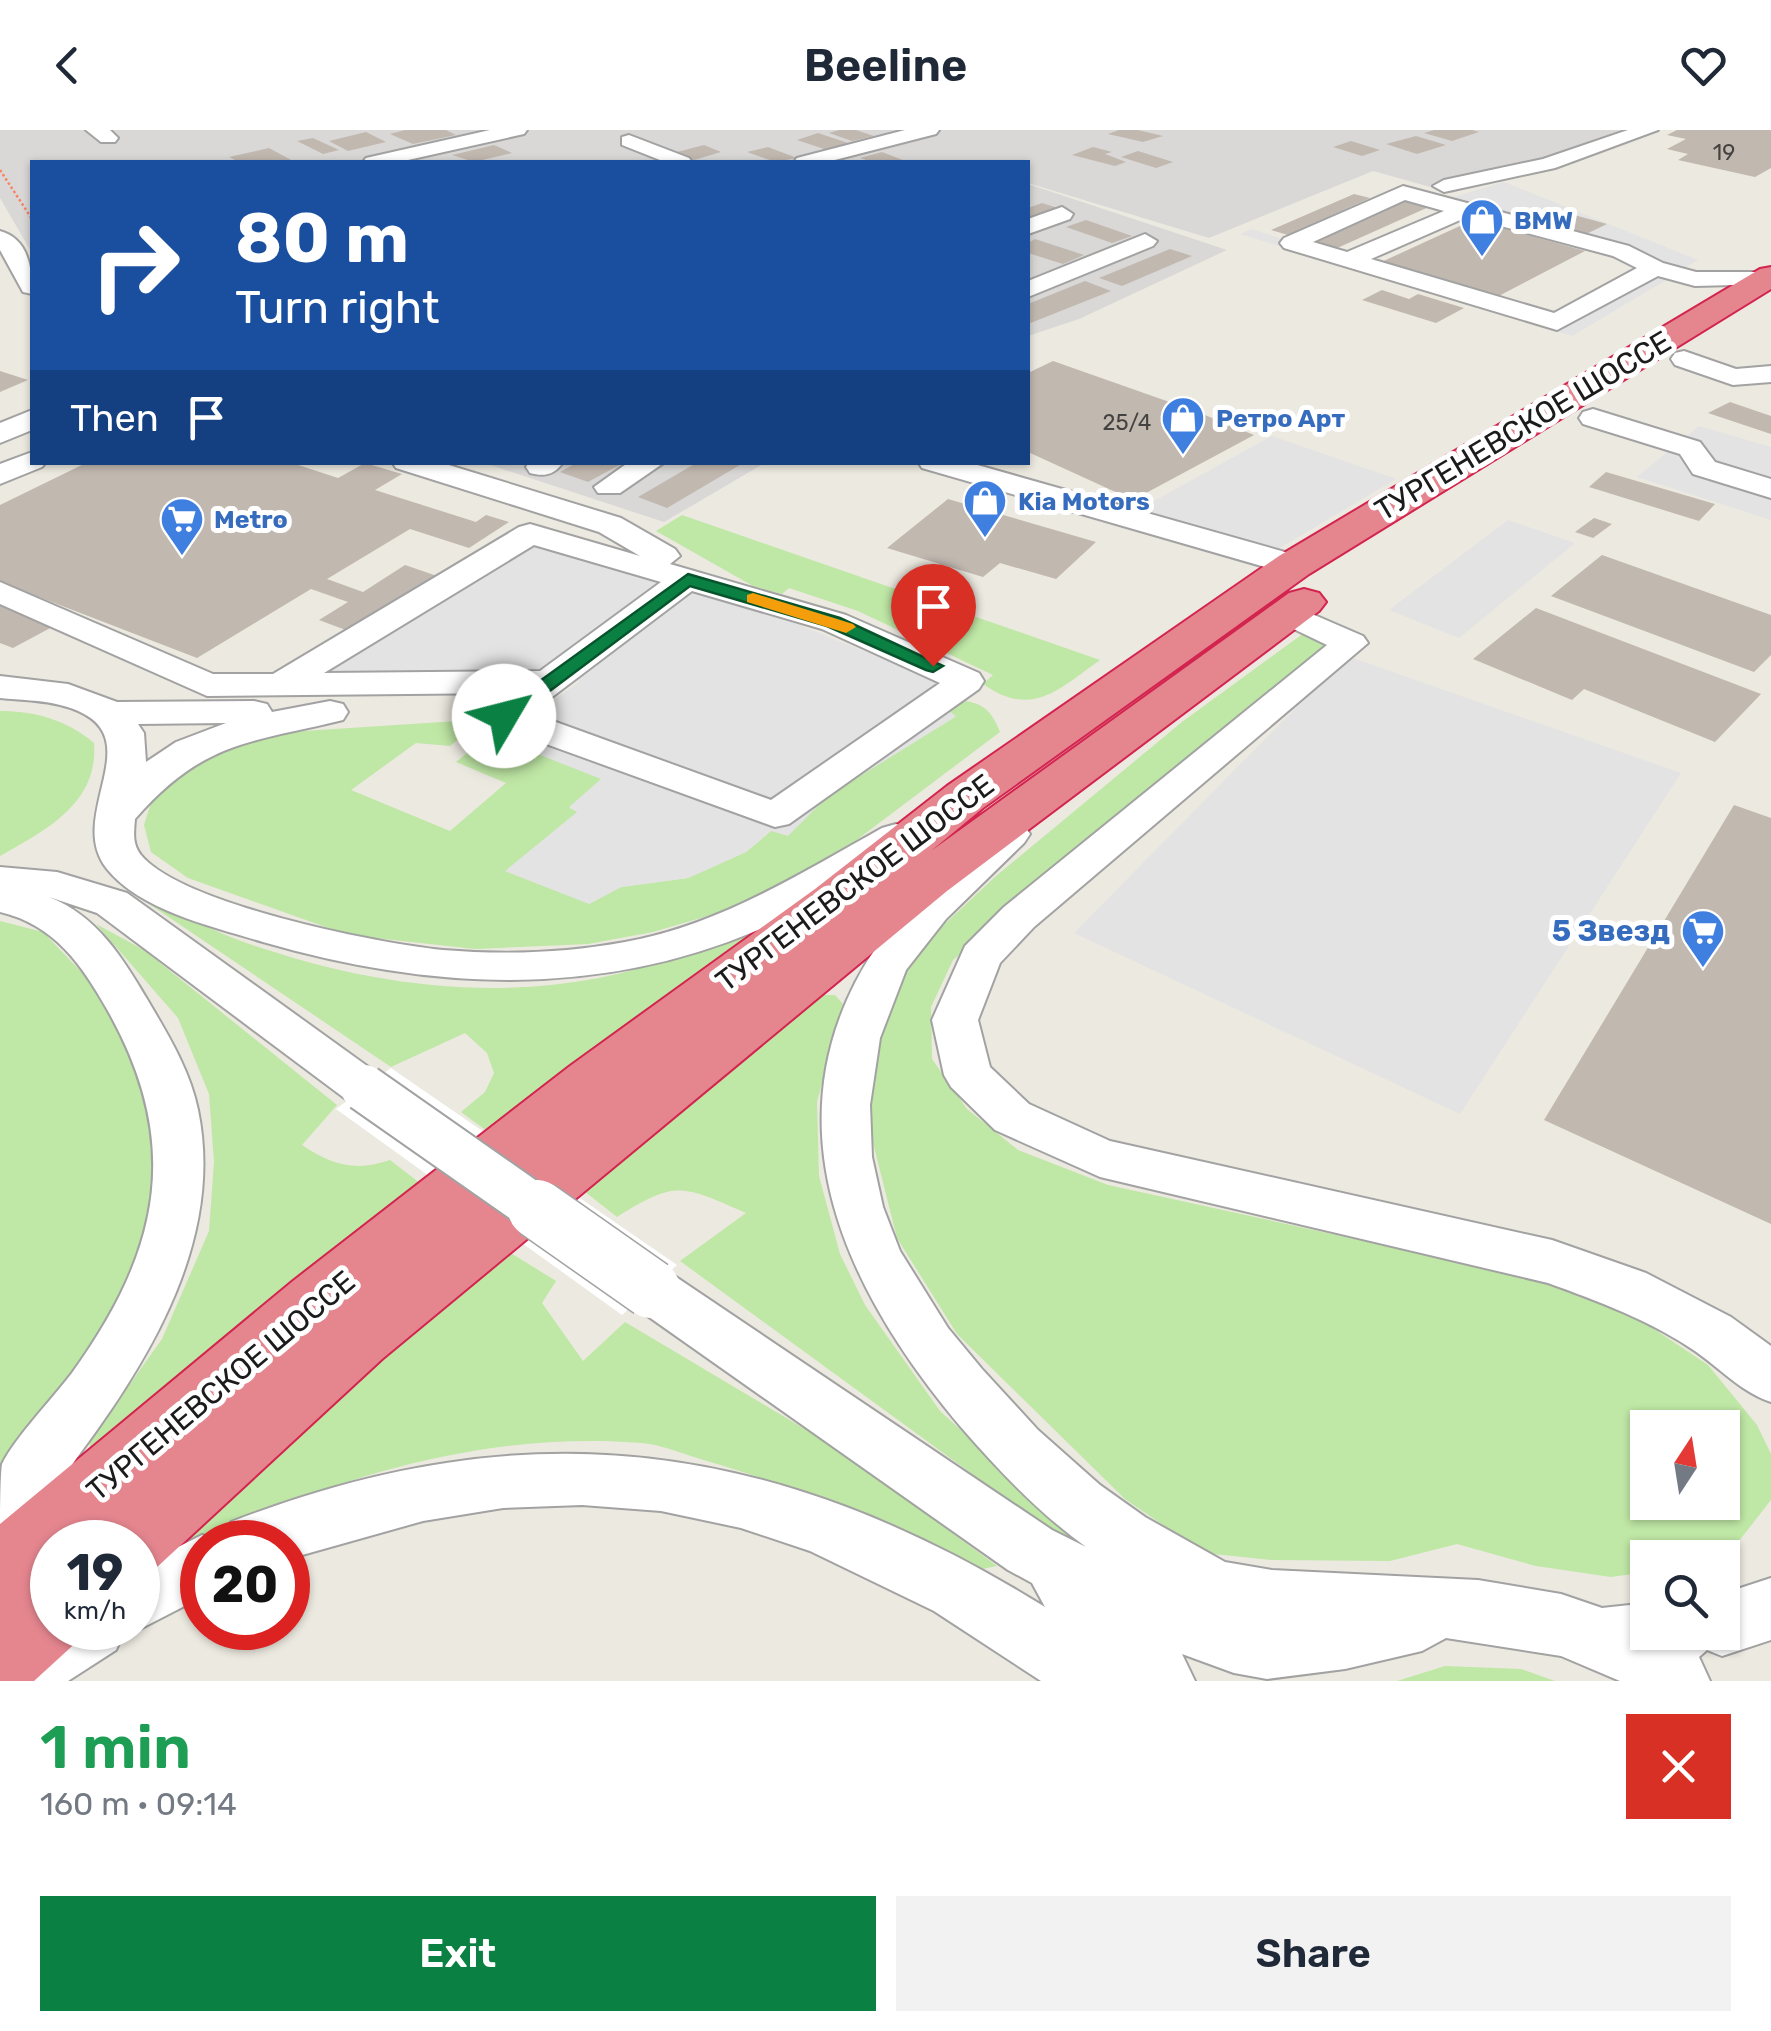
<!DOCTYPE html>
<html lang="en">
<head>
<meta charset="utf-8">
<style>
	:root { --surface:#fff; --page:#f2f2f3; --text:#1f2937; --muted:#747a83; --accent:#0b8043 }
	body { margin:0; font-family:Rubik,sans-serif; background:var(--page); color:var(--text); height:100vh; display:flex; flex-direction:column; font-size:38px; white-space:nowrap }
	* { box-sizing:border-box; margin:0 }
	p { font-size:32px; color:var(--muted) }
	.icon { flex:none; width:55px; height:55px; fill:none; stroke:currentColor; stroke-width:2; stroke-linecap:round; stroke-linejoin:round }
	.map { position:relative; height:1551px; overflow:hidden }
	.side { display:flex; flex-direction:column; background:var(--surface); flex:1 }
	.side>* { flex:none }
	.guide { position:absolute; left:30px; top:30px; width:1000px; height:305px; border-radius:0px; box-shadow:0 2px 8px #0004; background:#1a4fa0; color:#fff; overflow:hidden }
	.needle { width:65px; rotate:12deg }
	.fabs { position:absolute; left:1630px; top:1280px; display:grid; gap:20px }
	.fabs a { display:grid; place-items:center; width:110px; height:110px; border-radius:0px; background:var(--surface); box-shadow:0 2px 8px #0004; font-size:50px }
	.speed { position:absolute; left:30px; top:1390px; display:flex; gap:20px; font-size:50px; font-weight:700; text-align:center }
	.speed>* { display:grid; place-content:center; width:130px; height:130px; border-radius:50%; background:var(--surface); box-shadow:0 2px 8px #0004; line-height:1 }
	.speed small { font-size:25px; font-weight:400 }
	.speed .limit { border:15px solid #d22; background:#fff; color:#111 }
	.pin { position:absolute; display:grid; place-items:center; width:85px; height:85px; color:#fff; margin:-102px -42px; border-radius:50% 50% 50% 0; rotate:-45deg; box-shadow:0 0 10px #0007 }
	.pin .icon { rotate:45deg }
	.me { position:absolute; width:110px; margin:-55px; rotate:53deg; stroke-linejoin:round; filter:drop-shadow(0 0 8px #0008) }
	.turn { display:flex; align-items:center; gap:35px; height:210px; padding:0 40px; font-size:45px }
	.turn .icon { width:130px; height:130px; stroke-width:2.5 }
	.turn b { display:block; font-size:70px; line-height:85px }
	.then { display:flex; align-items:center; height:95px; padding:0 40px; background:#0003; gap:20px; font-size:38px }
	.round { display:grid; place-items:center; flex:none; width:105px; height:105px; border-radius:0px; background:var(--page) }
	.head { display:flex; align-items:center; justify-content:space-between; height:170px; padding:0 40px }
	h1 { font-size:60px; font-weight:600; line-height:75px; color:#1e9e55 }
	.cta { display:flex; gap:20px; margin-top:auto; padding:20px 40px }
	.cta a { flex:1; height:115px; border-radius:0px; background:var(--accent); color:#fff; font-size:40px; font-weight:600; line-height:115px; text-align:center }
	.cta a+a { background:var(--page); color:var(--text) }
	header { display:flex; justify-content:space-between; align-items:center; height:130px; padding:0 40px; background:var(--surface); font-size:45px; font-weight:600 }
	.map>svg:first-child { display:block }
</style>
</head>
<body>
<header><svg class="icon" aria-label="back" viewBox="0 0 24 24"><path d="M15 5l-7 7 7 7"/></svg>Beeline<svg class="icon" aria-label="heart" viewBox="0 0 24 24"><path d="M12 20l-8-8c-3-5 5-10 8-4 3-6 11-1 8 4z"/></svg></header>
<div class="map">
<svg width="1771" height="1551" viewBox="0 0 1771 1551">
	<rect width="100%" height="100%" fill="#ece9e0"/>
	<path fill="#d9d8d7" d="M 0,0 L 1628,0 L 1452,63 L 1373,41 L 1209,108 L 1028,53 L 1028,32 L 32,32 L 32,123 L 0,68 Z
		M 1028,54 L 1227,120 L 1079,189 L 1028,206 Z
		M 484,333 L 765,333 L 664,392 Z"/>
	<path fill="#bfe7a5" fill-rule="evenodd" d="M 682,385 L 1100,530 C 1059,559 1032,589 983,554 L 993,545 L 858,481 L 789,458 L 782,464 L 753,456 L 656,401 Z
		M 1304,503 L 1331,517 L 953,830 L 931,877 L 932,929 L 967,979 L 1018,1020 L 1108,1055 L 1552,1152 L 1645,1193 L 1708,1235 L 1757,1295 L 1771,1324 L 1771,1370 L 1731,1421 L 1718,1427 L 1648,1428 L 1647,1442 L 1611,1447 L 1536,1436 L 1457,1414 L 1390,1431 L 1271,1430 L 1204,1423 L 1125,1369 L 957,1204 L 897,1108 L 868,993 L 882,887 L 919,818 L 996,746 L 1182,592 ZM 1648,1298 L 1722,1298 L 1722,1372 L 1648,1372 Z
		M 952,570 C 979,571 990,576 1000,602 L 834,727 L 735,778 L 653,802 L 588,814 L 475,819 L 348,805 L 188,748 L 151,722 L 144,695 L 154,663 L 174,641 L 244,605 L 473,590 L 475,596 L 450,616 L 416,613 L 351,660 L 450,701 L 506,653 L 456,632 L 502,595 L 514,600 L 502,610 L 602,649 L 570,678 L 578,682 L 589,774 L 621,757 L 688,748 L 746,722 L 771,701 L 955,587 L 942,577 Z
		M 0,581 C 35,581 67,590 94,613 C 99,673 46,700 0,726 Z
		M 125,753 C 163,773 201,797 241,811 C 356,852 478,871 599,848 C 660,836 721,810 781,792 L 491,1004 L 461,982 L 485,962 L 494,943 L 487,923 L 465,903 L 391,937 L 127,759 Z
		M 0,791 L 43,802 L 92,853 L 146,936 L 163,1009 L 153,1107 L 90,1231 L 31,1312 L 0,1344 Z
		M 96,794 L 144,820 L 337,975 L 302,1015 C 332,1035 355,1042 390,1030 L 425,1057 L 89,1326 L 90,1310 L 162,1209 L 209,1101 L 214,1032 L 209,964 L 178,888 Z
		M 822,865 L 835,865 L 843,874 L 817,972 L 819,1046 L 840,1124 L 865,1175 L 940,1281 L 1087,1415 L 1079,1419 L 1049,1400 L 680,1131 L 746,1083 C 683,1056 677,1049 617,1087 L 584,1061 Z
		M 509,1122 L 556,1151 L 542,1173 L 583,1231 L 625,1192 L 840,1320 L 997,1436 L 982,1439 C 891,1401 802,1358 707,1331 C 686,1325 663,1315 642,1313 C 468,1299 293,1359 143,1441 L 138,1426 Z
		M 1445,1536 L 1521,1539 L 1555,1551 L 1397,1551 Z"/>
	<path fill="#e3e3e3" d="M 1504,52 L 1698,130 L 1678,142 L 1664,137 L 1658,129 L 1447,69 Z
		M 1251,99 L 1565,197 L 1653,145 L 1668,149 L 1572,206 L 1240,104 Z
		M 1699,296 L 1771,317 L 1771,390 L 1637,347 Z
		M 1272,306 L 1396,349 L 1273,422 L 1132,383 Z
		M 1508,390 L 1575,413 L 1459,508 L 1389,480 Z
		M 533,411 L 779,487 L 943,553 L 943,577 L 956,586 L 828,666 L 788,706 L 771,701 L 746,722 L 688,748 L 621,757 L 589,774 L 505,741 L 577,682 L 569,677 L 601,649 L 501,609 L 580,551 L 541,539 L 313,546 Z
		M 1347,526 L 1681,643 L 1460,984 L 1074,803 Z"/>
	<path fill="#fff" d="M 391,938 L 677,1135 L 622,1185 L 336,979 Z"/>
	<path fill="#c1b8b0" d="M 405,0 L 446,0 L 456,5 L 413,14 L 390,4 Z
		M 839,0 L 856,0 L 874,6 L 852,11 L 829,3 Z
		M 1119,0 L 1138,0 L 1163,6 L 1143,12 L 1108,4 Z
		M 1434,0 L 1472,0 L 1479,2 L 1452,11 L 1424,3 Z
		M 1677,0 L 1771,0 L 1771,38 L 1755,47 L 1678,30 L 1688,24 L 1667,19 L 1686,9 L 1667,5 Z
		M 366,2 L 386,12 L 348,21 L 329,11 Z
		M 818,3 L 848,13 L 827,20 L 797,10 Z
		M 1416,6 L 1446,15 L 1417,24 L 1386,14 Z
		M 313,8 L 339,20 L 323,24 L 297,11 Z
		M 1351,11 L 1380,20 L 1362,26 L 1333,17 Z
		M 494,15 L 512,23 L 474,32 L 452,25 Z
		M 704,15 L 721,22 L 694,30 L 677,22 Z
		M 768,17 L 797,28 L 775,32 L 747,22 Z
		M 1093,17 L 1112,22 L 1105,24 L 1126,32 L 1115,36 L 1072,25 Z
		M 269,18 L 293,31 L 239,32 L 229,27 Z
		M 1138,21 L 1173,32 L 1156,38 L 1121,27 Z
		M 882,22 L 908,32 L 872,32 L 860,28 Z
		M 1354,64 L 1370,68 L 1288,105 L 1271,100 Z
		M 1407,69 L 1431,76 L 1335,119 L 1311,112 Z
		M 1042,73 L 1061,79 L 1028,91 L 1028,78 Z
		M 1567,83 L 1607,94 L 1580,107 L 1539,96 Z
		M 1086,90 L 1132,106 L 1112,113 L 1066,97 Z
		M 1473,90 L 1585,121 L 1493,169 L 1377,134 Z
		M 1035,109 L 1084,125 L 1063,134 L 1028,123 L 1028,113 Z
		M 1170,119 L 1192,126 L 1122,156 L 1099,148 Z
		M 1085,151 L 1111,161 L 1028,194 L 1028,174 Z
		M 1382,160 L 1409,169 L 1418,164 L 1464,178 L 1436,193 L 1362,170 Z
		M 1053,231 L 1195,281 L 1254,305 L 1133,370 L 1028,322 L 1028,243 Z
		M 0,241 L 28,250 L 0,262 Z
		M 1730,272 L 1771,286 L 1771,304 L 1708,283 Z
		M 88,332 L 289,332 L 338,348 L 365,333 L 402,344 L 375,360 L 476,392 L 486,385 L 509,392 L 469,418 L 410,399 L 327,449 L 363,462 L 405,435 L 437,446 L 351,502 L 319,490 L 348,472 L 311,459 L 197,528 L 0,452 L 0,375 Z
		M 578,332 L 625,332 L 588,352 L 560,342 Z
		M 698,332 L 745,332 L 667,378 L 638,367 Z
		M 1606,342 L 1715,374 L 1699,391 L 1589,357 Z
		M 948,369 L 1096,412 L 1056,449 L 1000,433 L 983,447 L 887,418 Z
		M 1594,388 L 1612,394 L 1593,408 L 1575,402 Z
		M 1602,425 L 1771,485 L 1771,525 L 1754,542 L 1551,466 Z
		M 0,474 L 54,496 L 13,518 L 0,513 Z
		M 1536,478 L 1761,564 L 1715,612 L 1584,559 L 1572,570 L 1473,529 Z
		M 1734,675 L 1771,688 L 1771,1094 L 1544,990 Z"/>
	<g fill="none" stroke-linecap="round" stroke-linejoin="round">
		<g stroke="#a2a2a2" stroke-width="4">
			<path id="minor" d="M 86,0 L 110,0 L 118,8 L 115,12 L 101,12 Z
				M 490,0 L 527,0 L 524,4 L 399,32 L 363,32 L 366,28 Z
				M 905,0 L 939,0 L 936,4 L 827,32 L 794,32 L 797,28 Z
				M 1628,0 L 1658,0 L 1555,38 L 1444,62 L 1433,56 L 1444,50 L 1543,29 Z
				M 629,5 L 689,28 L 692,32 L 665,32 L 622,15 L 622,7 Z
				M 1403,56 L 1629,116 L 1663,133 L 1696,142 L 1771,142 L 1771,154 L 1695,156 L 1658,146 L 1557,200 L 1284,118 L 1280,113 L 1284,108 ZM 1405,70 L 1444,81 L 1347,122 L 1313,112 ZM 1467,87 L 1613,126 L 1637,138 L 1554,183 L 1371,129 Z
				M 1062,77 L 1073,84 L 1070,89 L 1028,104 L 1028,89 Z
				M 0,101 C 29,109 32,139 32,164 L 23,162 L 0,120 Z
				M 1145,104 L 1157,111 L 1153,116 L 1028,167 L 1028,151 Z
				M 1684,221 L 1736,239 L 1771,236 L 1771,252 L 1733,255 L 1675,235 L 1671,229 L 1675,223 Z
				M 1593,279 L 1700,312 L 1715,332 L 1771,349 L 1771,368 L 1693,344 L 1680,324 L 1583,294 L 1579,288 L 1583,282 Z
				M 32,280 L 32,300 L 0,313 L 0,293 Z
				M 32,322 L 32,332 L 46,332 L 42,337 L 0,354 L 0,334 Z
				M 392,332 L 439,332 L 621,388 L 675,419 L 680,426 L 670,434 L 846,485 L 979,543 L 984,551 L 979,559 L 789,694 L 775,697 L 491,594 L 485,586 L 511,563 L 207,566 L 0,474 L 0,452 L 213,544 L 273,544 L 519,397 L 530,394 L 640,426 L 599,402 L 396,338 ZM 534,415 L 661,452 L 540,541 L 324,543 ZM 692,461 L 822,499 L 940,553 L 771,670 L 531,583 Z
				M 529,332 L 563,332 C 555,345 544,347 530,343 L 526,337 Z
				M 629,332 L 665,332 L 620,363 L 598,363 L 594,357 Z
				M 918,332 L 967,332 L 1306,428 L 1310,435 L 1306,442 L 1282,442 L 922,338 Z
				M 1289,474 L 1363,506 L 1368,513 L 1034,797 L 1000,833 L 978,890 L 990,937 L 1029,974 L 1110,1011 L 1552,1110 L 1646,1143 L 1731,1187 L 1771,1216 L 1771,1272 C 1741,1262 1721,1239 1695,1221 C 1651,1191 1598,1171 1548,1153 L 1100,1047 L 995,1000 L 951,957 L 944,945 L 932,890 L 965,816 L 1004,777 L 1327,515 L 1277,491 L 1272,484 L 1277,477 Z
				M 0,546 L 68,554 L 117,572 L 254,571 L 267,574 L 272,582 L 330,571 L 343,574 L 348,582 L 343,590 C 249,613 203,611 135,689 C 134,702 132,714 141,725 C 181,774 379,814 443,820 C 503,825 566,823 625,812 C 719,795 800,744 882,698 L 896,694 L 910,698 L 916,707 L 910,716 C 861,745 812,778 758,800 C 596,869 429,860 263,812 C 214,797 141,781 107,739 C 62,683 161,600 60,575 C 41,570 20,570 0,568 ZM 226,593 L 176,612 L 146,632 L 144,603 L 138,594 Z
				M 1010,691 L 1024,695 L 1030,704 L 1024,713 L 946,789 L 906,840 L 880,908 L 870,975 L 872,1027 L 883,1077 L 900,1121 L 948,1198 L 982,1239 L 1038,1300 L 1100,1355 L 1145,1387 L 1225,1432 L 1272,1440 L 1478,1450 L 1561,1464 L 1602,1478 L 1648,1473 L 1648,1502 L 1722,1502 L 1722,1464 L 1771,1448 L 1771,1510 L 1722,1526 L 1707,1520 L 1699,1527 L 1710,1551 L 1620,1551 L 1561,1526 L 1446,1508 L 1422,1521 L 1345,1539 L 1267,1549 L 1234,1543 L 1182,1524 L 1195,1551 L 1041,1551 L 934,1481 L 810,1421 L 741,1398 L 661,1381 L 582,1375 L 503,1378 L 423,1391 L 288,1429 L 288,1412 L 223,1412 L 231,1392 C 529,1276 776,1310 1045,1477 L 1032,1453 L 1008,1440 L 632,1175 L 624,1159 L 632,1143 L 651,1137 L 670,1143 L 1052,1400 L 1086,1417 C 1039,1383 998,1340 960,1296 C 855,1171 773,1014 855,853 C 888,788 944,744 996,695 Z
				M 0,737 L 57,742 L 127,763 L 381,946 L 388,958 L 381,970 L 364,976 L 347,970 L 97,783 L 49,767 C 97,786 122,827 147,869 C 167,903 190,940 198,980 C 224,1105 153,1225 81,1322 C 67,1341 38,1389 21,1402 C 16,1406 6,1408 0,1410 C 0,1393 0,1347 2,1334 C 14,1309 53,1268 72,1243 C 159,1122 184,1016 108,881 C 82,835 55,795 0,782 Z
				M 202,1405 L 222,1412 L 202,1412 L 202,1467 L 138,1500 L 131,1498 L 138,1498 L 138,1437 Z
				M 52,1488 L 52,1498 L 126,1498 L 116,1520 L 68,1551 L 0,1551 L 0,1520 Z"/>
		</g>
		<g stroke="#d3244f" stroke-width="4">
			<path id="highway" d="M 1771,137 L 1771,159 L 1309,444 L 983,678 L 931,721 L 1289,463 L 1304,459 L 1319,463 L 1326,472 L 1319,481 L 947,761 L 382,1229 L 156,1438 L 138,1445 L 138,1412 L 52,1412 L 52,1498 L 85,1498 L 81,1508 L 34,1551 L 0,1551 L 0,1394 L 293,1151 L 570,936 L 815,759 L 947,656 L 1279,426 L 1760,139 Z"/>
		</g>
		<path stroke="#f88365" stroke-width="2.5" stroke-dasharray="2.5 2.5" stroke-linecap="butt" d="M 0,40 L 32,89"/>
		<use href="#minor" fill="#fff" fill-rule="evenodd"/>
		<use href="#highway" fill="#e5868f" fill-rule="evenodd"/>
		<g stroke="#a2a2a2" stroke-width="50" stroke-linecap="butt">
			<path id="minor-bridge-far1" d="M 364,958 L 541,1082"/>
		</g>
		<g stroke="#a2a2a2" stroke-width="61" stroke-linecap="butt">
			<path id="minor-bridge" d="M 537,1079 L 651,1159"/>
		</g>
		<use href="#minor-bridge-far1" stroke="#fff" stroke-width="46"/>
		<use href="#minor-bridge" stroke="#fff" stroke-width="58"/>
	</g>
	<path fill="#0b8043" stroke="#07532c" stroke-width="2.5" d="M 688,444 L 840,488 L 943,536 L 933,542 L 926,540 L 827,496 L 690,456 L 511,590 L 497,590 L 497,582 Z"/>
	<path fill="#f59e0b" d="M 753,463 L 853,494 L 856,497 L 846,503 L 747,472 L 747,465 Z"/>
	<defs>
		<g id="shop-pin" transform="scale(2.25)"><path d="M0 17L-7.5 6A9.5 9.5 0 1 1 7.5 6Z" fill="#3f7fe0" stroke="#fff"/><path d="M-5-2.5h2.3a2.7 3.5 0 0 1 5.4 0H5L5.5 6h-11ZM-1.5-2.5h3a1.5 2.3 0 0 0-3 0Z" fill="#fff"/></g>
		<g id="supermarket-pin" transform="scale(2.25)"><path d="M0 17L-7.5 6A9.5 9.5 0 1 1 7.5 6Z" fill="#3f7fe0" stroke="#fff"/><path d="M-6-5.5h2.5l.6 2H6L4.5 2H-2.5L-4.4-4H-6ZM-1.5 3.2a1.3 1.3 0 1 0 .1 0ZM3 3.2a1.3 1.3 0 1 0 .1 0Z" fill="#fff"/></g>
	</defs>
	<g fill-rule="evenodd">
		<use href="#shop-pin" x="1482" y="90"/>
		<use href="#shop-pin" x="1183" y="288"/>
		<use href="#shop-pin" x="985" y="371"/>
		<use href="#supermarket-pin" x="182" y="389"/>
		<use href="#supermarket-pin" x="1703" y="801"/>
	</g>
	<g text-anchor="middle" stroke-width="10" stroke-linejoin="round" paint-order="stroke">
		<g font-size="22" fill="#444240">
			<text x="1724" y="30">19</text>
			<text x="1127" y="300">25/4</text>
		</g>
		<g font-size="25" font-weight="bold" fill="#366cbe" stroke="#fff" text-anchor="start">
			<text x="1514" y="99">BMW</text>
			<text x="1216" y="297">Ретро Арт</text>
			<text x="1018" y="380">Kia Motors</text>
			<text x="214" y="398">Metro</text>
		</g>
		<g font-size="30" fill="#1b1b1b" stroke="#fff">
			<text transform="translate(1523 296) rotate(-31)" y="10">ТУРГЕНЕВСКОЕ ШОССЕ</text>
			<text transform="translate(855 753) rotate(-37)" y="10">ТУРГЕНЕВСКОЕ ШОССЕ</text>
			<text transform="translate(221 1256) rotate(-40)" y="10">ТУРГЕНЕВСКОЕ ШОССЕ</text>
		</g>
		<g font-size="30" font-weight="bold" fill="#366cbe" stroke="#fff" text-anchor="end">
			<text x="1670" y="811">5 Звезд</text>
		</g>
	</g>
</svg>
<div class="fabs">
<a><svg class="needle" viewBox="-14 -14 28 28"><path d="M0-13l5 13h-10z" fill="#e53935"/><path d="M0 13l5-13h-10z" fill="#747a83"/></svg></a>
<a><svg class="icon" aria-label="search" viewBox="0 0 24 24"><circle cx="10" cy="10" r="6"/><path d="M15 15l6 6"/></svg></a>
</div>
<div class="speed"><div>19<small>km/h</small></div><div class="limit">20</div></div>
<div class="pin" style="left:933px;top:536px;background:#d93025"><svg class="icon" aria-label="arrive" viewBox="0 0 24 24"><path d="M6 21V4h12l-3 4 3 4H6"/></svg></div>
<svg class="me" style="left:504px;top:586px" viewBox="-20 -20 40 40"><circle r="19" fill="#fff"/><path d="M0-13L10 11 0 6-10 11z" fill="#0b8043"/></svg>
<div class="guide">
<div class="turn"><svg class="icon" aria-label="right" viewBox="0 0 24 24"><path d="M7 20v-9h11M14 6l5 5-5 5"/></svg><div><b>80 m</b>Turn right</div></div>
<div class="then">Then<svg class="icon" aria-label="arrive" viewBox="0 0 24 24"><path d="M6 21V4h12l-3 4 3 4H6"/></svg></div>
</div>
</div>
<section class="side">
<div class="head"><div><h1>1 min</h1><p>160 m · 09:14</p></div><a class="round" style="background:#d93025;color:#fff"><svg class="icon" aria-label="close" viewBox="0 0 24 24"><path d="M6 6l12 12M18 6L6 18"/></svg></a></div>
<div class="cta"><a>Exit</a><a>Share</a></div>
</section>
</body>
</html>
